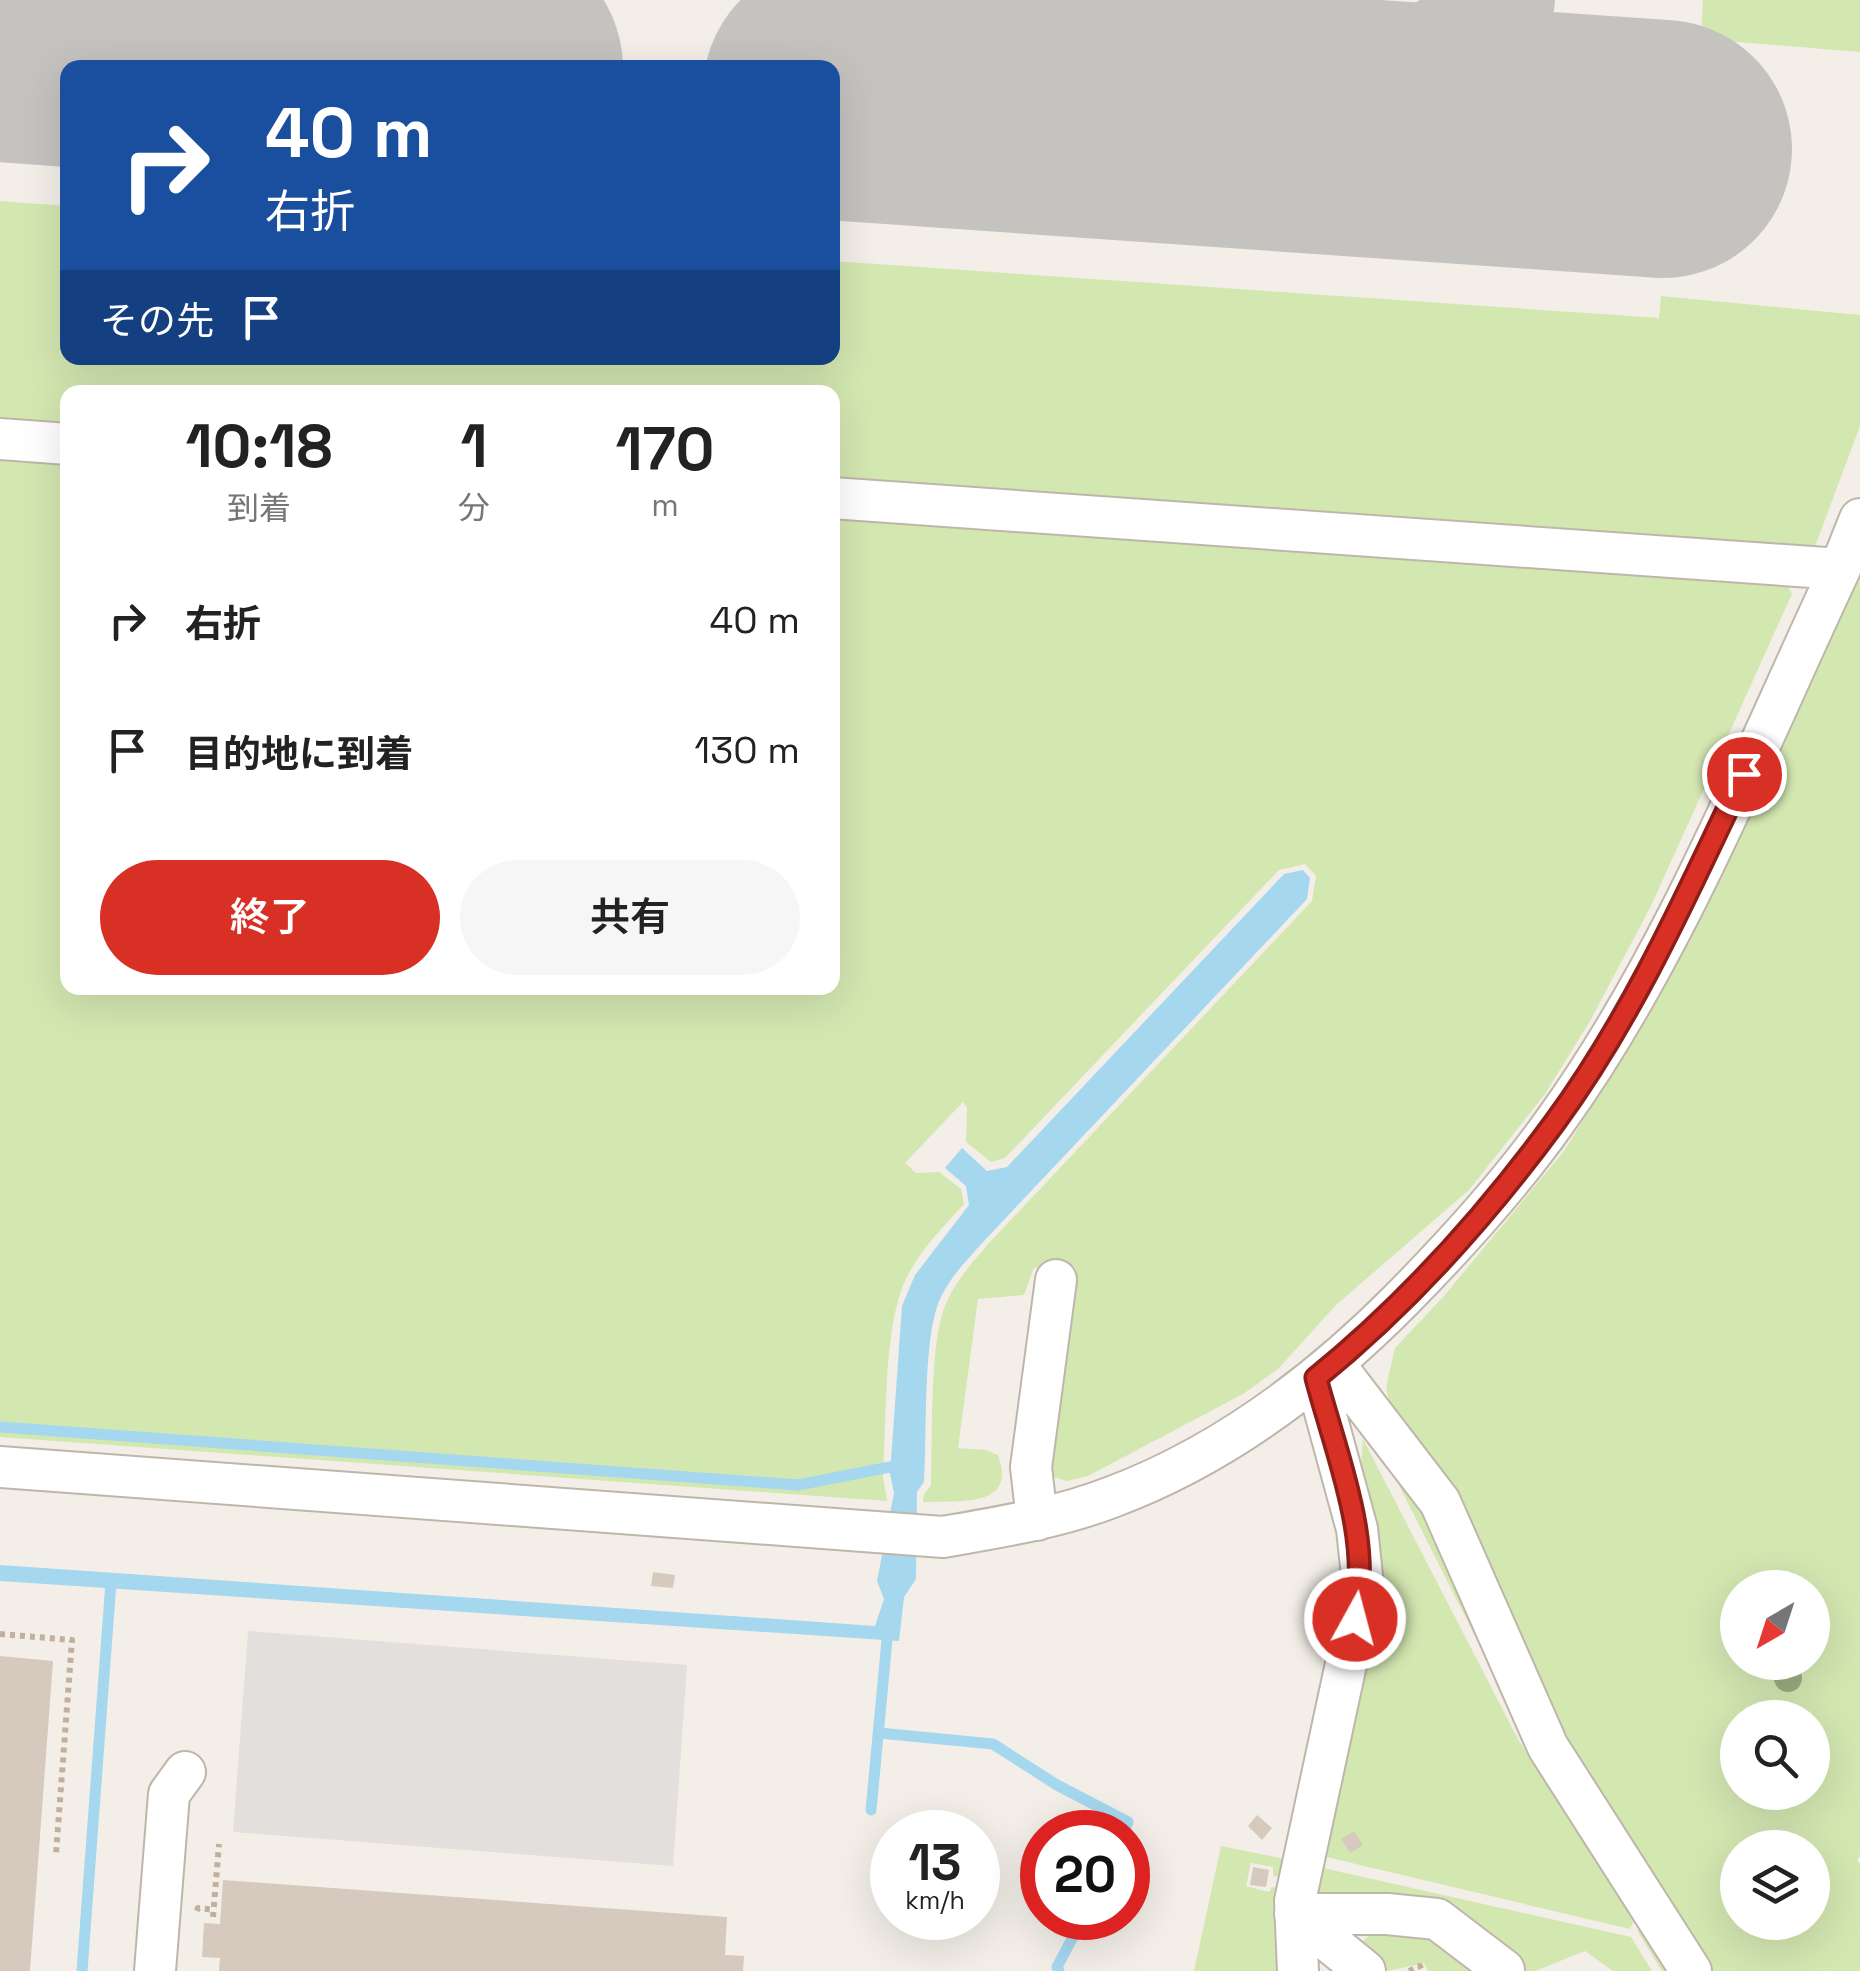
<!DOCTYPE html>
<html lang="ja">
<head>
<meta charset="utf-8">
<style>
	:root { --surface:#fff; --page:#f6f6f6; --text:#222; --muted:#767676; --accent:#d93025 }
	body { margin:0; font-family:"Space Grotesk","Noto Sans JP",sans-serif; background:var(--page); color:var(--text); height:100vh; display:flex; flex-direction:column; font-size:38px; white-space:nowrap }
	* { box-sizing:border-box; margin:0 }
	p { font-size:32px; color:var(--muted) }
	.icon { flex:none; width:55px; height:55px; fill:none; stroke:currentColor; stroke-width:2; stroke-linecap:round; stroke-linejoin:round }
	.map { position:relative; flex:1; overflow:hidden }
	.panel { position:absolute; left:60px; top:385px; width:780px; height:610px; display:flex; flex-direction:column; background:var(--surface); border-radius:20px; box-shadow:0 10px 40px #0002 }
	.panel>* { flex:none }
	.guide { position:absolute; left:60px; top:60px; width:780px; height:305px; border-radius:20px; box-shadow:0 10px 40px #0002; background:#1a4fa0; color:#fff; overflow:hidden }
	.needle { width:65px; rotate:219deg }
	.tools { position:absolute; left:1720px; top:1570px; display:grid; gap:20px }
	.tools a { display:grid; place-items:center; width:110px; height:110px; border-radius:50%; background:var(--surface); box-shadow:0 10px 40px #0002; font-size:50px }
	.speed { position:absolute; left:870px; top:1810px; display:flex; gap:20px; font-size:50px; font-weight:700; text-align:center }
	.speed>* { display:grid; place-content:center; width:130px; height:130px; border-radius:50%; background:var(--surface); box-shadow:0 10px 40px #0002; line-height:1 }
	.speed small { font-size:25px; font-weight:400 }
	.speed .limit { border:15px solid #d22; background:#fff; color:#111 }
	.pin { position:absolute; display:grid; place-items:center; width:85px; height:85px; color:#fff; margin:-42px; border:5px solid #fff; border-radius:50%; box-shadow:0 2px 10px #0007 }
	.me { position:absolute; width:110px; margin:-55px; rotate:7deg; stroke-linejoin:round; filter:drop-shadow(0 0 8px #0008) }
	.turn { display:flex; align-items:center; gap:35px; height:210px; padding:0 40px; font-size:45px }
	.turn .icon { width:130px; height:130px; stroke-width:2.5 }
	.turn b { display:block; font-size:70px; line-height:85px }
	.then { display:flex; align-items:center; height:95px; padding:0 40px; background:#0003; gap:20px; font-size:38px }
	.eta { display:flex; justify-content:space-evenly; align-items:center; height:170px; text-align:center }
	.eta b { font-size:60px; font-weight:600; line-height:70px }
	.primary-button { display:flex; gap:20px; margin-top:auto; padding:20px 40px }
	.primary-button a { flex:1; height:115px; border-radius:60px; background:var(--accent); color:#fff; font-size:40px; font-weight:600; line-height:115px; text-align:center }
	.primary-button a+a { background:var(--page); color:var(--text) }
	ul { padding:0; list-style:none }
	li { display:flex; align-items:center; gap:30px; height:130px; padding:0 40px }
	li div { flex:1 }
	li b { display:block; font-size:38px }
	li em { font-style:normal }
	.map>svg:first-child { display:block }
</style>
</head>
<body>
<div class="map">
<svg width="1860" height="1971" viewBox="0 0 1860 1971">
	<rect width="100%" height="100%" fill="#f3efe8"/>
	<path fill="#d3e7b1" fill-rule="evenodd" d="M 1703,0 L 1860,0 L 1860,52 L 1701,39 Z
		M 0,201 L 67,206 L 68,358 L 832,358 L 833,261 L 1659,318 L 1661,296 L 1860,315 L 1860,426 L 1813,552 L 833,483 L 832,392 L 68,392 L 67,430 L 0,425 Z
		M 0,449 L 67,454 L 68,988 L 832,988 L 833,507 L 1785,581 L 1792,594 L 1651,906 L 1590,1021 L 1545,1094 L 1469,1190 L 1336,1305 L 1278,1369 L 1243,1394 L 1088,1476 L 1067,1481 L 1054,1477 L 1049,1450 L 1076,1269 L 1034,1268 L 1024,1295 L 978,1299 L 958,1448 L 986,1450 L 998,1455 C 1018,1509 958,1500 923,1502 L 924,1494 L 931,1485 C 933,1439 929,1345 945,1306 C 955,1281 973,1262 990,1242 L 1312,901 L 1316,876 L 1305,864 L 1279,870 L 1005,1158 L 991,1162 L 966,1142 L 967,1108 L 963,1102 L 905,1163 L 916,1173 L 939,1172 L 961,1189 L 964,1204 C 943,1227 921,1249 907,1277 C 883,1323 887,1422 883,1476 L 887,1501 L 0,1437 Z
		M 1860,566 L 1860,1855 L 1857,1861 L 1860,1863 L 1860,1971 L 1702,1971 L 1565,1749 L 1394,1422 L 1386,1387 L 1395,1348 L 1444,1296 L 1564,1151 L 1648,1016 ZM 1738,1588 L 1812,1588 L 1812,1662 L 1738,1662 ZM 1738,1718 L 1812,1718 L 1812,1792 L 1738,1792 ZM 1738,1848 L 1812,1848 L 1812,1922 L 1738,1922 Z
		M 1363,1439 L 1519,1741 L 1636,1916 L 1630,1929 L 1322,1856 L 1373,1637 L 1381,1569 L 1375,1515 L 1361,1465 Z
		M 1376,1440 L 1391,1451 L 1682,1971 L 1662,1971 L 1638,1932 L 1642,1914 L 1526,1737 Z
		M 1221,1846 L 1290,1860 L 1287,1877 L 1273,1876 L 1273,1867 L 1251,1863 L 1246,1886 L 1269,1892 L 1272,1887 L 1285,1889 L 1283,1971 L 1194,1971 Z
		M 1314,1866 L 1631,1937 L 1652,1971 L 1613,1971 L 1585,1951 L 1535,1971 L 1514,1971 L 1462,1923 L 1322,1897 L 1316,1887 Z
		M 1374,1931 L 1432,1934 L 1479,1971 L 1428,1971 L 1424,1963 L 1388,1971 L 1358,1946 Z"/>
	<path fill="#e2dfdc" d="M 248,1631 L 687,1665 L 673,1866 L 233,1832 Z"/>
	<path fill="#a5d7ef" d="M 1303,870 L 1310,878 L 1307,899 L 984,1241 C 967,1260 947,1280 938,1304 C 923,1345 927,1435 924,1482 L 917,1492 L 916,1579 L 904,1597 L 899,1641 L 0,1581 L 0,1565 L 875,1626 L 884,1599 L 877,1581 L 894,1493 L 890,1474 L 902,1306 L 915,1275 L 969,1205 L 966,1186 L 945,1168 L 962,1148 L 987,1171 L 1007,1167 L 1284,874 Z"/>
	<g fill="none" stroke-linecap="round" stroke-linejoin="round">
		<path stroke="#a5d7ef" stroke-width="11" d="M 0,1427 L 798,1485 L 890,1467
			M 879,1733 L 993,1744 L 1057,1785 L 1128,1822 L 1123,1832
			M 871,1810 L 887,1640
			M 82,1971 L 111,1582
			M 1059,1971 L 1057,1967 L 1083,1918"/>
		<path stroke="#c5c3c0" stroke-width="102" d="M 1271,121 C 1357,89 1435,63 1504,0"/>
		<path stroke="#c5c3c0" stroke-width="258" d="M 0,33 L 494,68
			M 832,91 L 1663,149"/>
	</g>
	<path fill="#d5cabd" d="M 653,1572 L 675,1575 L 673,1588 L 651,1586 Z
		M 0,1656 L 53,1661 L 30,1971 L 0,1971 Z
		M 1257,1815 L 1272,1828 L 1262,1840 L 1248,1826 Z
		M 1354,1831 L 1363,1845 L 1350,1853 L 1341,1839 Z
		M 1253,1867 L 1269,1870 L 1266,1887 L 1250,1885 Z
		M 223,1880 L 727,1917 L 725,1955 L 744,1956 L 743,1971 L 219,1971 L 220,1958 L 202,1957 L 204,1923 L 220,1924 Z"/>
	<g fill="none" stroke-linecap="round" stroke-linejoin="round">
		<g stroke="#bfb6aa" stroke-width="44">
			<path id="minor" d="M 0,439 L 68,444
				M 832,498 L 1840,569
				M 1334,1364 L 1440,1502 L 1548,1747 L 1691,1971
				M 0,1467 L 943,1537 C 1000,1527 1058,1518 1112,1497 C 1224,1455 1320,1382 1403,1298 C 1458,1242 1511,1184 1556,1120 C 1674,956 1754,752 1840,569 L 1860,519
				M 1037,1520 L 1031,1467 L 1056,1280
				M 1295,1914 L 1387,1914 L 1437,1919 L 1504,1970
				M 1295,1914 L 1365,1971
				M 155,1971 L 169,1794 L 185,1772
				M 1298,1971 L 1295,1901 L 1363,1585 L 1357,1529 L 1316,1379"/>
		</g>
		<path stroke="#c0b09c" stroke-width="6" stroke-dasharray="5 5" stroke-linecap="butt" d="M 0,1634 L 72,1640 L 56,1854
			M 197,1911 L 198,1908 L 214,1910
			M 213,1917 L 219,1844
			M 1409,1971 L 1420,1966 L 1422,1971"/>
		<use href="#minor" stroke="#fff" stroke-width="40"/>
	</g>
	<circle fill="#98ad80" cx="1788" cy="1678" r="14"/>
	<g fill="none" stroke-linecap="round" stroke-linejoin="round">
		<g stroke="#8d1f18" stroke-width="25">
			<path id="route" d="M 1355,1619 C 1372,1538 1337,1457 1316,1378 C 1406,1305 1486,1216 1555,1122 C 1633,1016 1688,892 1744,774"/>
		</g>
		<use href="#route" stroke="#d93025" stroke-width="18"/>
	</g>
</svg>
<div class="tools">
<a><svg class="needle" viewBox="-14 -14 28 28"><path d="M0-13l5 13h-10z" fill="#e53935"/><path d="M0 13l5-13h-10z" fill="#767676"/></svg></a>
<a><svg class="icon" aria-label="search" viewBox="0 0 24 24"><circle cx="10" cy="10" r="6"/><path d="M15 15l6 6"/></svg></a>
<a><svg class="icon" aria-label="layers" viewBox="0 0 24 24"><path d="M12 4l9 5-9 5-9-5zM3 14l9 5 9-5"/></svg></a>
</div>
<div class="speed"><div>13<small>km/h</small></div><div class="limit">20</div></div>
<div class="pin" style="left:1744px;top:774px;background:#d93025"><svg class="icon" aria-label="arrive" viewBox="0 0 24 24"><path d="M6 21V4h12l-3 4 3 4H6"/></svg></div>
<svg class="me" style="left:1355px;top:1619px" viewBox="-20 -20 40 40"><circle r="17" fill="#d93025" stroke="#fff" stroke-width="3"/><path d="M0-11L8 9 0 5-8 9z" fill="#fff"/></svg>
<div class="guide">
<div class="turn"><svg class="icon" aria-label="right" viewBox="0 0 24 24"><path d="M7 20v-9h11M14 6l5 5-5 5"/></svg><div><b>40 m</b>右折</div></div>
<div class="then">その先<svg class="icon" aria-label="arrive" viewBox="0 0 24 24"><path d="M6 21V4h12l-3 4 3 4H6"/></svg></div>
</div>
<section class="panel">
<div class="eta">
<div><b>10:18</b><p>到着</p></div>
<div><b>1</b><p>分</p></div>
<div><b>170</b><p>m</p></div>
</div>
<ul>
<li><svg class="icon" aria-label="right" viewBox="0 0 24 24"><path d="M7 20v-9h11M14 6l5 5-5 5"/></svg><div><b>右折</b></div><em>40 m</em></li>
<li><svg class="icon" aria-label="arrive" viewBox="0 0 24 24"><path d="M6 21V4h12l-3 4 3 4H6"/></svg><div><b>目的地に到着</b></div><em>130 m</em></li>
</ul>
<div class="primary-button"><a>終了</a><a>共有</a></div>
</section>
</div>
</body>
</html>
